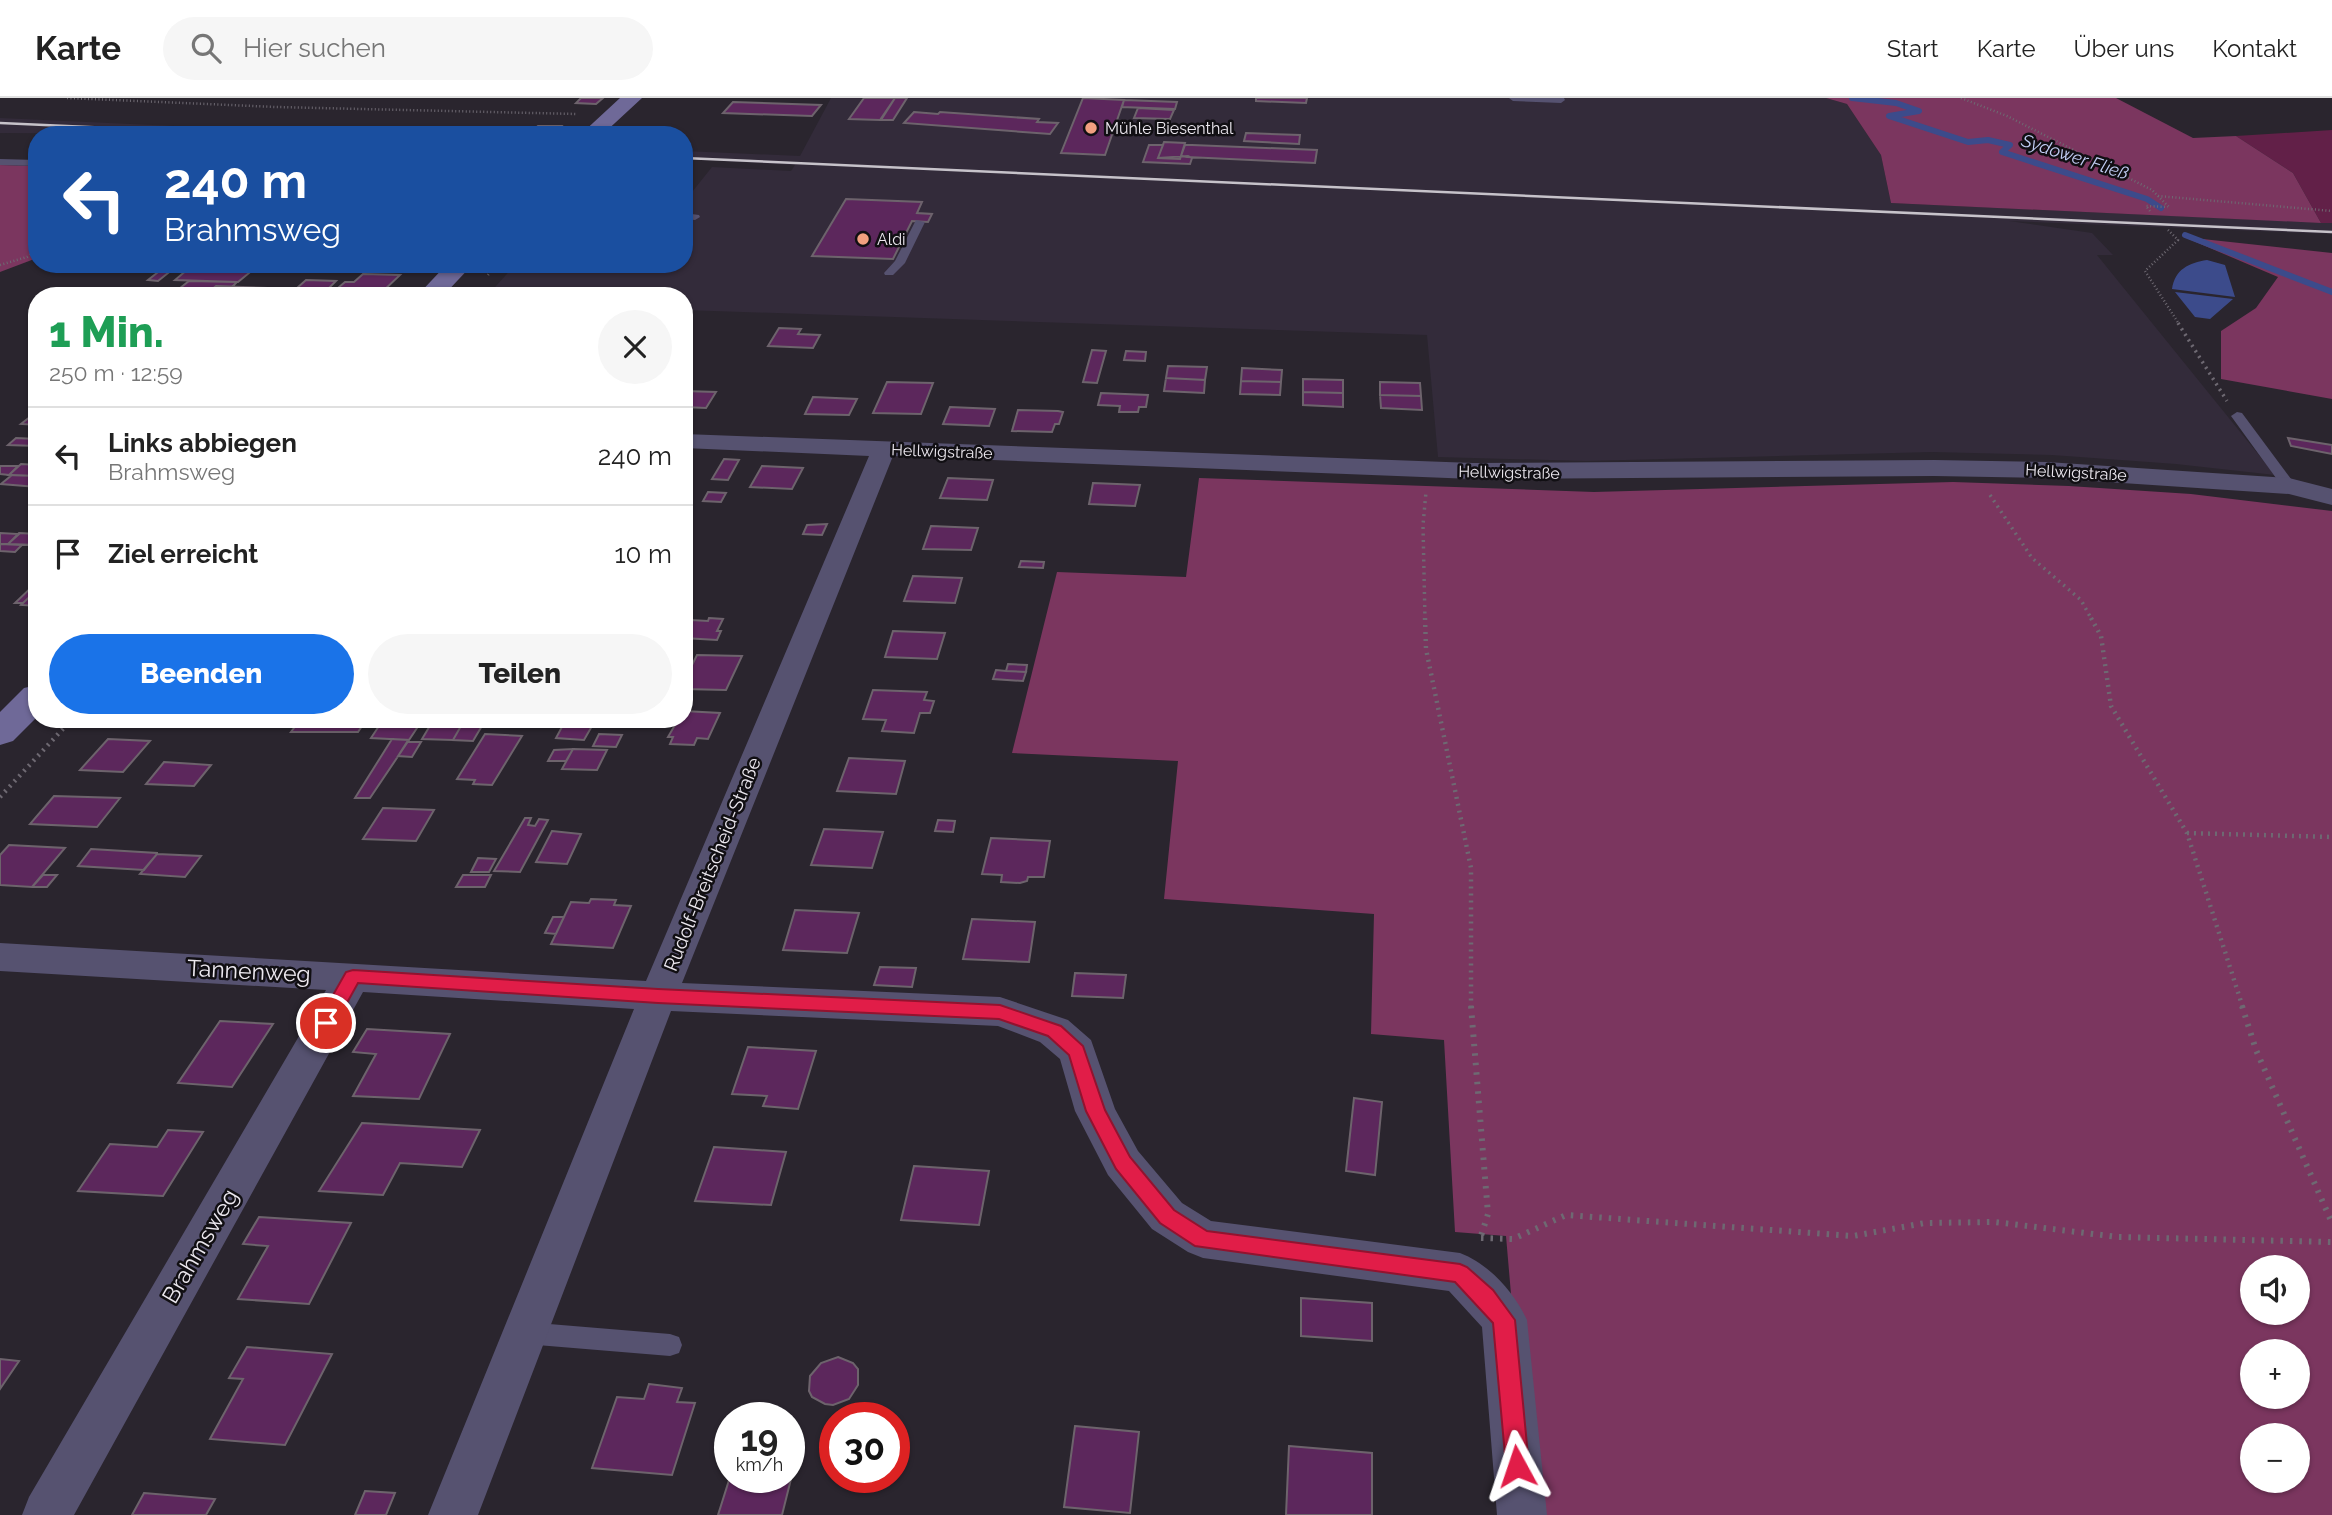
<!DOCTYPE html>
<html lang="de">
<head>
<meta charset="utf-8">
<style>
	:root { --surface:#fff; --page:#f6f6f6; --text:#222; --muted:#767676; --line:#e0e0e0; --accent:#1a73e8 }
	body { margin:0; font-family:Raleway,sans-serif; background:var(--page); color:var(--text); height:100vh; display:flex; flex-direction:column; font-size:26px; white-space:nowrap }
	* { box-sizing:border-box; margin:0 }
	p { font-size:23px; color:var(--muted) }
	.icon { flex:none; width:38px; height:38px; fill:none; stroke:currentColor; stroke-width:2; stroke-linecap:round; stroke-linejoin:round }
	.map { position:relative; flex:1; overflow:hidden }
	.side { position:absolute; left:28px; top:189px; width:665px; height:441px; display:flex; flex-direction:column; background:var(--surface); border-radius:28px; box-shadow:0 2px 5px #0004 }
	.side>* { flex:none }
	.top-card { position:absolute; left:28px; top:28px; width:665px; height:147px; border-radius:28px; box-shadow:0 2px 5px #0004; background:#1a4fa0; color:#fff; overflow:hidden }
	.buttons { position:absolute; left:2240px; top:1157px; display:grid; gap:14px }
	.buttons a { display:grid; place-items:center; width:70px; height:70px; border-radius:50%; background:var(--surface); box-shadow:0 2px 5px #0004; font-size:35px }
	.speed { position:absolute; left:714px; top:1304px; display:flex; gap:14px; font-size:35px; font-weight:700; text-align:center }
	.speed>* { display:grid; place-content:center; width:91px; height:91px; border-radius:50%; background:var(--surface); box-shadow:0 2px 5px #0004; line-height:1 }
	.speed small { font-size:18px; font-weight:400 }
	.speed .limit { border:10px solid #d22; background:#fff; color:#111 }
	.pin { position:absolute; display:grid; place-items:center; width:60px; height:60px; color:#fff; margin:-30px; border:4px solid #fff; border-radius:50%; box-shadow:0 2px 7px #0007 }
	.me { position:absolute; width:77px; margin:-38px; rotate:355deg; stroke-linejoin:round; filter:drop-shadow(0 0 5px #0008) }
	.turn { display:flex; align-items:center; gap:24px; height:147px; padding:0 21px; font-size:32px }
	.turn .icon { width:91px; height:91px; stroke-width:2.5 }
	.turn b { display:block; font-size:49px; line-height:60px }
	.round { display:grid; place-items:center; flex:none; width:74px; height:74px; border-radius:37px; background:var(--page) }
	.head { display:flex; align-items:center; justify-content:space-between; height:119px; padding:0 21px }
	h1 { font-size:42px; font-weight:800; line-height:52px; color:#1e9e55 }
	.action { display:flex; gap:14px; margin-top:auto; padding:14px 21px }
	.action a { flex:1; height:80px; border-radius:42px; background:var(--accent); color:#fff; font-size:28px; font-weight:800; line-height:80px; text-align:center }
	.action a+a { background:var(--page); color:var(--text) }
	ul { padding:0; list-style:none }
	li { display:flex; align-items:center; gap:21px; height:98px; padding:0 21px; border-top:2px solid var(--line) }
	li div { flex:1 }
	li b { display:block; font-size:26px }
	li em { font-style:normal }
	header { display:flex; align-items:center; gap:42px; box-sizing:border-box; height:98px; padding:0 35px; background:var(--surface); border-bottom:2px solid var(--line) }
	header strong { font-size:33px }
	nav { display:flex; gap:38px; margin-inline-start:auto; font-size:24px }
	.search { width:490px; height:63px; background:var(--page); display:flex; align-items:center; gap:18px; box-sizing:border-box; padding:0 24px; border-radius:38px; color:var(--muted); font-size:26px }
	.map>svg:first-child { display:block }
</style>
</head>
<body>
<header>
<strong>Karte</strong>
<div class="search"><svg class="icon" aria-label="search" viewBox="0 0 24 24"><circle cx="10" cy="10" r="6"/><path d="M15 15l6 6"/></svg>Hier suchen</div>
<nav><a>Start</a><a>Karte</a><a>Über uns</a><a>Kontakt</a></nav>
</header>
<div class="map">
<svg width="2332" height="1417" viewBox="0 0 2332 1417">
	<rect width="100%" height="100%" fill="#2a252e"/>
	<path fill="#332b3a" d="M 831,0 L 1826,0 L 1847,6 L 1881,57 L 1891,105 L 2332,125 L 2332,136 L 2009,123 L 2092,135 L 2113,157 L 2097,157 L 2275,377 L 2176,366 L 2052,357 L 1932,354 L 1586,363 L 1438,359 L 1427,237 L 684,212 L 684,198 L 487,198 L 516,166 L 684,166 L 684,104 L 712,69 L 791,73 L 795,67 L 684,61 L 684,53 L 800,58 Z
		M 0,20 L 324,35 L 357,37 L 0,35 Z"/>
	<path fill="#622048" d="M 2332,32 L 2332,125 L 2321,125 L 2293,75 L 2236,38 Z"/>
	<path fill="#7b365f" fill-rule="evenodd" d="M 1826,0 L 2116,0 L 2193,40 L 2236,38 L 2293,75 L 2321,125 L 1891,105 L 1881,57 L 1847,6 Z
		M 0,67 L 37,68 L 37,160 L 0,174 Z
		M 2184,139 L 2332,155 L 2332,301 L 2221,281 L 2221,233 L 2256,210 L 2278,179 Z
		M 1199,380 L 1594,394 L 1953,384 L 2069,388 L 2191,396 L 2332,413 L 2332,1417 L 1530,1417 L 1506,1138 L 1455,1134 L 1444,942 L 1371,936 L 1374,816 L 1164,801 L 1178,663 L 1012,655 L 1057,474 L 1186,479 ZM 2252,1169 L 2298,1169 L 2298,1214 L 2252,1214 ZM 2252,1253 L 2298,1253 L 2298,1298 L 2252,1298 ZM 2252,1337 L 2298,1337 L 2298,1382 L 2252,1382 Z"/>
	<path fill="#3c4b8b" d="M 2207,162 L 2225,167 L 2235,199 L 2172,191 C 2175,171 2189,165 2207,162 Z
		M 2175,194 L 2233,201 L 2210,221 L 2195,219 Z"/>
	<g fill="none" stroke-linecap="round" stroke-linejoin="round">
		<path stroke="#3c4b8b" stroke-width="6" d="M 1852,0 L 1896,5 L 1919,13 L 1889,18 L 1968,44 L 1988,42 L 2010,47 L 2002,54 L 2147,101 L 2161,110
			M 2185,137 L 2332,194"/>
	</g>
	<path fill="#5c275c" stroke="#6d636c" stroke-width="2" d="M 581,0 L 603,0 L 596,6 L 576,5 Z
		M 864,0 L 895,0 L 880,22 L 849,21 Z
		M 895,0 L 907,0 L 893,22 L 881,22 Z
		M 1083,0 L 1124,2 L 1105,57 L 1061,55 Z
		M 1256,0 L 1307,0 L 1306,5 L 1256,3 Z
		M 1124,2 L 1177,4 L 1175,11 L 1122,9 Z
		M 733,4 L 821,7 L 812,18 L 723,15 Z
		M 1138,10 L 1174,12 L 1170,21 L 1134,20 Z
		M 914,14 L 938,16 L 940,14 L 1039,21 L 1037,24 L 1058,25 L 1050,36 L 904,25 Z
		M 538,28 L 561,28 L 554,34 L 532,33 Z
		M 1246,35 L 1300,37 L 1299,46 L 1244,43 Z
		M 1164,44 L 1185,45 L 1180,61 L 1158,60 Z
		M 1149,47 L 1163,47 L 1158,60 L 1188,58 L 1192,60 L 1190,66 L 1143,64 Z
		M 1185,47 L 1192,47 L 1317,52 L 1315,65 L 1187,59 L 1181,58 Z
		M 846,101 L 922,104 L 917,115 L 932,116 L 928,124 L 912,123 L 893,161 L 812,158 Z
		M 194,166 L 260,166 L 238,184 L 175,182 Z
		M 375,166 L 417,166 L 413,170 L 373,168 Z
		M 162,171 L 173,171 L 158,183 L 148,182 Z
		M 363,176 L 400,177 L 380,196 L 343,194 L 347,190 L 338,190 L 345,184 L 354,184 Z
		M 306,182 L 336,183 L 326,193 L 296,191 Z
		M 189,183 L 237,184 L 232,189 L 216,188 L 204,198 L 170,198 Z
		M 216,188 L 296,191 L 317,192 L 311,198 L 204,198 Z
		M 779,230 L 801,231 L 798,236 L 820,237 L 813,250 L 768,248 Z
		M 1092,252 L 1106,253 L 1097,285 L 1083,284 Z
		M 1126,253 L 1146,254 L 1145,263 L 1124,262 Z
		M 1168,268 L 1207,269 L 1205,282 L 1166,280 Z
		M 1242,270 L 1282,272 L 1281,284 L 1241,283 Z
		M 1166,280 L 1205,282 L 1204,295 L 1164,293 Z
		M 1303,281 L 1343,282 L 1343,295 L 1303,294 Z
		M 1241,283 L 1281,284 L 1280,297 L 1240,296 Z
		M 887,284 L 933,285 L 921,316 L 873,315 Z
		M 1380,284 L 1420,285 L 1421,298 L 1380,297 Z
		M 684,293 L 716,294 L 706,310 L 684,309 Z
		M 1303,294 L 1343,295 L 1343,309 L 1303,307 Z
		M 1101,295 L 1148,297 L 1146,309 L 1139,309 L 1138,314 L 1119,314 L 1120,308 L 1098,307 Z
		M 1380,297 L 1421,298 L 1422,312 L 1381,310 Z
		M 813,299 L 857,301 L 849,317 L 805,316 Z
		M 950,309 L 995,311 L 989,328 L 943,326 Z
		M 1018,312 L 1058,313 L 1063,314 L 1059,326 L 1055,326 L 1052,334 L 1012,333 Z
		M 35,315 L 37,327 L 21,326 Z
		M 16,340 L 37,341 L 37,348 L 8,347 Z
		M 2288,340 L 2332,347 L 2332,356 L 2291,348 Z
		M 724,361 L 739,362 L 728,382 L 712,381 Z
		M 21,366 L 37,367 L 37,378 L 9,377 Z
		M 0,368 L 18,368 L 9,377 L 0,376 Z
		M 762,368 L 803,370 L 792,391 L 750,389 Z
		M 12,377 L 37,378 L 37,389 L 1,386 Z
		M 948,380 L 993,382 L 987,402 L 940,400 Z
		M 1093,385 L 1140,387 L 1135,408 L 1089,406 Z
		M 708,394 L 726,395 L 721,404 L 703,403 Z
		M 827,426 L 822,437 L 803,436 L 807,427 Z
		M 931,428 L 978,430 L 971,452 L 923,451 Z
		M 0,435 L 19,436 L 8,446 L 0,446 Z
		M 19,435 L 37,436 L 37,447 L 8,446 Z
		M 0,446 L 22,447 L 15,454 L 0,453 Z
		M 1021,463 L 1044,464 L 1043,470 L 1019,469 Z
		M 913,478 L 962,480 L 955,505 L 904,503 Z
		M 36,485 L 37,492 L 23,505 L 15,505 Z
		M 37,492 L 37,508 L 21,507 L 23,505 Z
		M 709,520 L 723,521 L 717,533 L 721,533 L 717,542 L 684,540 L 691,522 L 708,523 Z
		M 893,533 L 945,535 L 937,561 L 885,559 Z
		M 697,557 L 742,558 L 726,592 L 684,591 L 684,583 Z
		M 1008,566 L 1027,567 L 1026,574 L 1006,573 Z
		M 996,572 L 1006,573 L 1026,574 L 1023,583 L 993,581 Z
		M 873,592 L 927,594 L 924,602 L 934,603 L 930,615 L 920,615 L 914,635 L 882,633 L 886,622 L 863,621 Z
		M 684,613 L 720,615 L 708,641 L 697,640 L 694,647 L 670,646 L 673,639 L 668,639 L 675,627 L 658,626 L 660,621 L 684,621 Z
		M 122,621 L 173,621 L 168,627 L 119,625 Z
		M 334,621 L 364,625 L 358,634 L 291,634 L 297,626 L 330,627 Z
		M 406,621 L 423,621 L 409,642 L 371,640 L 381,625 L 402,628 Z
		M 434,621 L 465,621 L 453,642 L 422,641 Z
		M 465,621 L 486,621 L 473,643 L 453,642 Z
		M 563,627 L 592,628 L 584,642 L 556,640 Z
		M 485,636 L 522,638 L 492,687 L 473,686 L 475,682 L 457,681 Z
		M 599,636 L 622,637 L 616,649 L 593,648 Z
		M 108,641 L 150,643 L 123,674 L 80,672 Z
		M 392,641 L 409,642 L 370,700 L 355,700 Z
		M 407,644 L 421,644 L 412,659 L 398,658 Z
		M 573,651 L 607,652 L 597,672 L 562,671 Z
		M 573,651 L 566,663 L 548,663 L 554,652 Z
		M 849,660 L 905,663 L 896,696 L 837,693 Z
		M 164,664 L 211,667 L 194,688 L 146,686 Z
		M 54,698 L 120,700 L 97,729 L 30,726 Z
		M 383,710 L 434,712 L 416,743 L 363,741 Z
		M 525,720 L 531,720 L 528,727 L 535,728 L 539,721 L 548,722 L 520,774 L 494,773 Z
		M 938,722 L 955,723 L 953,734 L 935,733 Z
		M 824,731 L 883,734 L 872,770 L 811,767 Z
		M 552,733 L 581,736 L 567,766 L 536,764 Z
		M 991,740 L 1050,743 L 1044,779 L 1028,779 L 1027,783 L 1020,785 L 1001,784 L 1002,777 L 982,776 Z
		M 9,747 L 65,750 L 32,789 L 0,787 L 0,757 Z
		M 91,751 L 157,755 L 157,756 L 144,772 L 78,768 Z
		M 157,756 L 201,758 L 185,779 L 140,776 Z
		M 478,760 L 496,761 L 489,774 L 471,774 Z
		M 43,777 L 57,777 L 47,789 L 32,789 Z
		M 463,777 L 491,777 L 485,789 L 456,789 Z
		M 591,801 L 616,802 L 614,807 L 631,808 L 613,850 L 551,846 L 571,804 L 589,805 Z
		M 795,812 L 859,815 L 847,855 L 783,852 Z
		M 553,819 L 564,819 L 556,836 L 545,835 Z
		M 972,821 L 1035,824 L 1029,864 L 963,861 Z
		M 880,869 L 916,870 L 912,889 L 874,887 Z
		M 1075,875 L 1126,877 L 1123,900 L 1072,898 Z
		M 220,923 L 273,926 L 232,989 L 178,985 Z
		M 367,931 L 450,936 L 419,1001 L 353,998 L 376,956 L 353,954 Z
		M 748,949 L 816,953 L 798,1011 L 763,1008 L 767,998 L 732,996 Z
		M 1354,1000 L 1382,1004 L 1375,1077 L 1346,1073 Z
		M 362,1025 L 480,1032 L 462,1069 L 400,1065 L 383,1097 L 319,1093 Z
		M 168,1032 L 203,1034 L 163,1098 L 78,1093 L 110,1046 L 157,1049 Z
		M 714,1049 L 786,1054 L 771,1107 L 695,1103 Z
		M 914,1068 L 989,1073 L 979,1127 L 901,1122 Z
		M 259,1119 L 351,1125 L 309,1206 L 238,1201 L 268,1148 L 243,1146 Z
		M 1301,1200 L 1372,1205 L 1372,1243 L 1301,1238 Z
		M 247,1249 L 332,1256 L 285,1347 L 210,1341 L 243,1281 L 229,1280 Z
		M 838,1259 L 853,1265 L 858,1271 L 858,1287 L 849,1301 L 833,1307 L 825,1306 L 812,1299 L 809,1293 L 810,1278 L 821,1265 Z
		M 0,1261 L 19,1263 L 0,1291 Z
		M 649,1286 L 682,1290 L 677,1304 L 695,1305 L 672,1377 L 592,1370 L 617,1299 L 644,1301 Z
		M 1075,1328 L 1139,1334 L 1130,1415 L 1064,1409 Z
		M 1289,1348 L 1372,1355 L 1372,1417 L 1286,1417 Z
		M 789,1377 L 792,1377 L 782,1417 L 718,1417 L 730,1379 L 789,1379 Z
		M 365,1393 L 395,1395 L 386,1417 L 355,1417 Z
		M 144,1395 L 215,1401 L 206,1417 L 132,1417 Z"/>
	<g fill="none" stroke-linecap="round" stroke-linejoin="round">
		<path stroke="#6e6972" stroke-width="2.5" stroke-dasharray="1 2.5" stroke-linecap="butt" d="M 67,0 L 276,9 L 577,16
			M 1961,0 L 2007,18 L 2152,92 L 2169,109
			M 356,37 L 361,33 L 461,37
			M 2158,98 L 2332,113
			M 2150,113 L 2146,108 L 2168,109
			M 2168,132 L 2178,142 L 2145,173 L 2179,226
			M 0,167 L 27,159 L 37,152
			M 488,177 L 496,166"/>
		<path stroke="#6e6972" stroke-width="3.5" stroke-dasharray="2 4.5" stroke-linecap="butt" d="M 2178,225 L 2227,303
			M 1990,397 L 2032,460 L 2081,502 L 2092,522
			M 1425,522 L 1423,427 L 1426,394"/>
		<path stroke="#6e6972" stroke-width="4.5" stroke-dasharray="2 5" stroke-linecap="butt" d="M 1425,520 L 1426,551 L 1471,770 L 1471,910
			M 2091,520 L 2101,538 L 2111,608 L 2187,735 L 2243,910
			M 0,699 L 72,621
			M 2187,735 L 2332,739"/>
		<path stroke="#6e6972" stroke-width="6" stroke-dasharray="2.5 7" stroke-linecap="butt" d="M 1471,908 L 1488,1116 L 1480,1141
			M 2242,908 L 2256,952 L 2332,1125
			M 1481,1140 L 1513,1141 L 1566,1117 L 1853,1138 L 1925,1125 L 1995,1124 L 2118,1139 L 2332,1144"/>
		<path fill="#565270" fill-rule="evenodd" d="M 1509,0 L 1564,0 L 1565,2 L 1561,5 L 1513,3 Z
			M 0,61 L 37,62 L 37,68 L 0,67 Z
			M 684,115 L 699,117 L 700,119 L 695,122 L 684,121 Z
			M 916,122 L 925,124 L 905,165 L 893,177 L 885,177 L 884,175 L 895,163 Z
			M 2237,314 L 2242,315 L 2294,385 L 2294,391 L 2284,391 L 2231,318 Z
			M 525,1224 L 670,1236 L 679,1239 L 682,1247 L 679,1255 L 670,1258 L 525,1246 L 517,1243 L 513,1235 L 517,1227 Z"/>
		<path fill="#565270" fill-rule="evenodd" d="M 684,336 L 1473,365 L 1934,362 L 2047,364 L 2289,380 L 2332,391 L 2332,407 L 2289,396 L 2047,380 L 1934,378 L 1473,381 L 893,358 L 682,885 L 1000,899 L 1068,922 L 1091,942 L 1115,1011 L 1138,1053 L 1182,1105 L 1211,1123 L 1460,1155 C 1489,1166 1514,1194 1527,1222 L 1547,1417 L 1497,1417 L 1482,1229 L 1449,1193 L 1203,1160 L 1188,1154 L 1152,1131 L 1108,1077 L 1075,1013 L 1060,961 L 1040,944 L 998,928 L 671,913 L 478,1417 L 428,1417 L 634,911 L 363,894 L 74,1417 L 22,1417 L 29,1399 L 326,892 L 0,873 L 0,845 L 646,883 L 869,358 L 684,350 Z"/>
		<path fill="#6f6998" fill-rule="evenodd" d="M 620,0 L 642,0 L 602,37 L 580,37 Z
			M 447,166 L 473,166 L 443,198 L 417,198 Z
			M 37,587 L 37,619 L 13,643 L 0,647 L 0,614 L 24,590 Z"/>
		<path stroke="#c7c3ca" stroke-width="2.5" d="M 0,25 L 267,37
			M 684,60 L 2332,134"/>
	</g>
	<path fill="#e11d48" stroke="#92132f" stroke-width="2" d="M 353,872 L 658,891 L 1000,907 L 1061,928 L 1083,948 L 1105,1012 L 1130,1059 L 1174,1112 L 1207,1133 L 1460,1166 L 1467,1169 L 1493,1192 L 1515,1222 L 1529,1368 L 1526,1376 L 1517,1380 L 1509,1376 L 1506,1368 L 1493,1225 L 1455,1184 L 1195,1148 L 1160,1125 L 1116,1071 L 1086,1013 L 1069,957 L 1048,938 L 999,921 L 658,905 L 358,885 L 333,930 L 320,930 L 317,925 L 320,920 L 346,874 Z"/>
	<g fill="#f2a080" stroke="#110f13" stroke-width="2.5">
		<circle cx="1091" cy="30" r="7"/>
		<circle cx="863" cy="141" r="7"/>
	</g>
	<g text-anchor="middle" stroke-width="5" stroke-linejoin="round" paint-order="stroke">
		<g font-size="16" fill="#ece8ef" stroke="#110f13" text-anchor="start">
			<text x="1105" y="36">Mühle Biesenthal</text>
			<text x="877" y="147">Aldi</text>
		</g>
		<g font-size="16" fill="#ece8ef" stroke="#110f13">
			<text transform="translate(942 353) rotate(2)" y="6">Hellwigstraße</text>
			<text transform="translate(1509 374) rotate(1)" y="6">Hellwigstraße</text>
			<text transform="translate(2076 374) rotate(3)" y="6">Hellwigstraße</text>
		</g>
		<g font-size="18" font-style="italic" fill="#c1cdf3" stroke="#110f13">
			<text transform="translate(2075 59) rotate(18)" y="6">Sydower Fließ</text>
		</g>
		<g font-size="19" fill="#ece8ef" stroke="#110f13">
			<text transform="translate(712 766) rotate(-68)" y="7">Rudolf-Breitscheid-Straße</text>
		</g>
		<g font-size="23" fill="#ece8ef" stroke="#110f13">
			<text transform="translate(249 873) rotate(3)" y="8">Tannenweg</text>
			<text transform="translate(200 1148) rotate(-60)" y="8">Brahmsweg</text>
		</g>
	</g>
</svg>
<div class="buttons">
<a><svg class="icon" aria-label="sound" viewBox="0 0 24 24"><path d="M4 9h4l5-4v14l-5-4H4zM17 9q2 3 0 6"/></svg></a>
<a>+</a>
<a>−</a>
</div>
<div class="speed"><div>19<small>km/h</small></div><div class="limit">30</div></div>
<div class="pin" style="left:326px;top:925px;background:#d93025"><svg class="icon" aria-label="arrive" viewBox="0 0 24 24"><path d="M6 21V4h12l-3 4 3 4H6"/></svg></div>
<svg class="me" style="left:1517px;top:1368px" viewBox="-20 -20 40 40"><path d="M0-17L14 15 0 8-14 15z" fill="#e11d48" stroke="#fff" stroke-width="4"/></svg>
<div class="top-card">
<div class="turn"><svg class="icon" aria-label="left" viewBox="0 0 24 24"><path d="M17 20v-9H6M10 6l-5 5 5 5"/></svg><div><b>240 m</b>Brahmsweg</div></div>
</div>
<section class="side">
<div class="head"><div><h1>1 Min.</h1><p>250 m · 12:59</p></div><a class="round"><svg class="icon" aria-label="close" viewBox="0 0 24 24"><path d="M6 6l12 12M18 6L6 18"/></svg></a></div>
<ul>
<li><svg class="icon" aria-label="left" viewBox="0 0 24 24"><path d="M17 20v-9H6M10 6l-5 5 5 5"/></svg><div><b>Links abbiegen</b><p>Brahmsweg</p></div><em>240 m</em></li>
<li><svg class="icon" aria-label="arrive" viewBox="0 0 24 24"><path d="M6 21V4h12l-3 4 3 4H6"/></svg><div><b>Ziel erreicht</b></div><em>10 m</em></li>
</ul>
<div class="action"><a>Beenden</a><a>Teilen</a></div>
</section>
</div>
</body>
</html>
